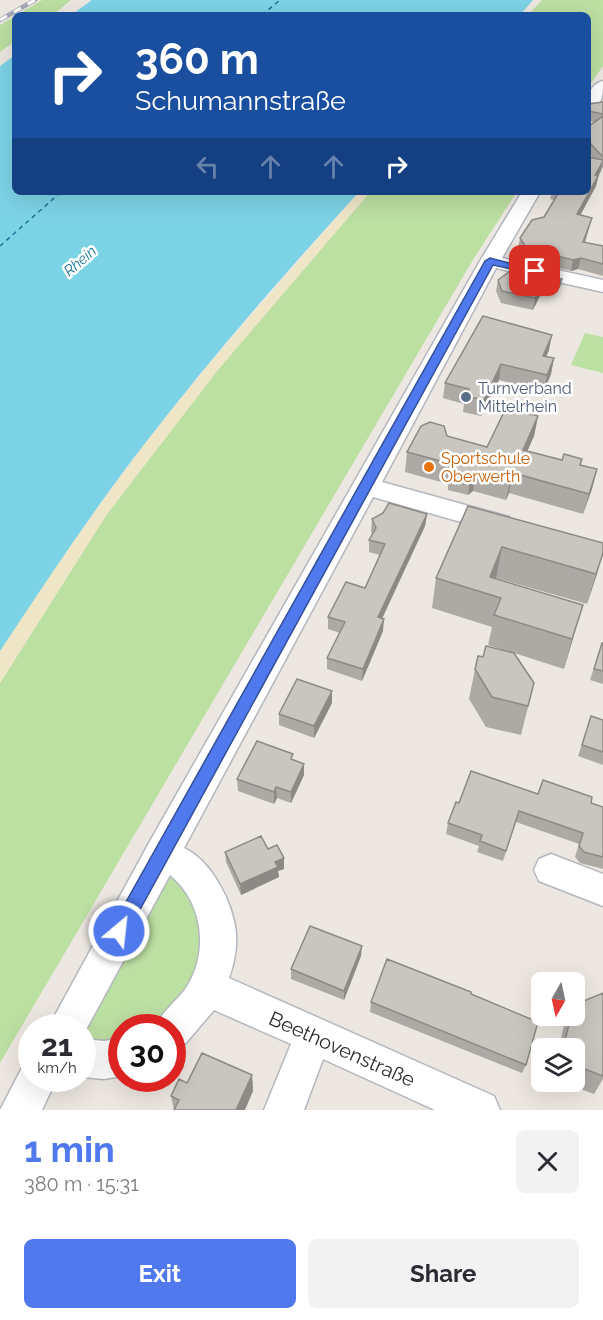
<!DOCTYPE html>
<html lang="en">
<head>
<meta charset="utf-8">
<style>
	:root { --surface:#fff; --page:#f2f2f3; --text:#2b2b33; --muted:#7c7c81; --accent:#4f79ec }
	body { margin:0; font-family:Raleway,sans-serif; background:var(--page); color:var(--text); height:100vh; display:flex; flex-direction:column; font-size:22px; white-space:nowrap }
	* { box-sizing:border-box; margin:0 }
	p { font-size:20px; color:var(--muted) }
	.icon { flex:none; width:33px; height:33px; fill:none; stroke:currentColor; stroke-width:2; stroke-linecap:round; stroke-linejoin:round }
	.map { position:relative; height:1110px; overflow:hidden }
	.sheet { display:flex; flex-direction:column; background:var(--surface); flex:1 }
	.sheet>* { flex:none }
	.guide { position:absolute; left:12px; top:12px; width:579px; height:183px; border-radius:9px; box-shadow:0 6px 24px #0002; background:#1a4fa0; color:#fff; overflow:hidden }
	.needle { width:39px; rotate:189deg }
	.buttons { position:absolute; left:531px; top:972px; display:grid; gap:12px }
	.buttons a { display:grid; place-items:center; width:54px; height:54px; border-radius:9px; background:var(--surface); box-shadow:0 6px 24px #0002; font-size:30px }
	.speed { position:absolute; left:18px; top:1014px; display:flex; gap:12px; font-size:30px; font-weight:700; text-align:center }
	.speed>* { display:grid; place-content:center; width:78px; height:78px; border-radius:50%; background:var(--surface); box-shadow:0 6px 24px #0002; line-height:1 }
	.speed small { font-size:15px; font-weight:400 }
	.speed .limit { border:9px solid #d22; background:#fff; color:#111 }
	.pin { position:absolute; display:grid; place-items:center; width:51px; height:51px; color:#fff; margin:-26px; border-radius:12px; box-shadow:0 3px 9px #0006 }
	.me { position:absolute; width:66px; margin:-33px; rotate:28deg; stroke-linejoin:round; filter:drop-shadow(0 0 4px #0008) }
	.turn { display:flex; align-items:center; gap:21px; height:126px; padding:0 24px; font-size:27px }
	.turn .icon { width:78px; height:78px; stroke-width:2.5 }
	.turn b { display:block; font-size:42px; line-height:51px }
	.lanes { display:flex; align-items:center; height:57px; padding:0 24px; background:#0003; justify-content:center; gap:30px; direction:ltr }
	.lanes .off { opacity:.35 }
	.round { display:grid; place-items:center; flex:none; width:63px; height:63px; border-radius:9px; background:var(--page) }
	.head { display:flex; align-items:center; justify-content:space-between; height:102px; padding:0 24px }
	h1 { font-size:36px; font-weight:700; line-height:45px; color:var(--accent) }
	.button { display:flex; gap:12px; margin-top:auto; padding:12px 24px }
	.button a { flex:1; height:69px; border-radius:9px; background:var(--accent); color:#fff; font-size:24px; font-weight:700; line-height:69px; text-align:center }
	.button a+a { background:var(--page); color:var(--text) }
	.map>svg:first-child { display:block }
</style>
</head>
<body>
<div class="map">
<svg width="603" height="1110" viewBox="0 0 603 1110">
	<rect width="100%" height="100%" fill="#ede7e1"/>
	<path fill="#bcdfa2" d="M 42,0 L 71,0 L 53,15 L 17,15 Z
		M 542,0 L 603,0 L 603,66 L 588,87 L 588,15 L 528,15 Z
		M 15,16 L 15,41 L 0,52 L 0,25 Z
		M 370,192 L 517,192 L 474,258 L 0,1063 L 0,683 L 107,514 L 217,371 Z
		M 585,333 L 603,337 L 603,373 L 571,365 Z
		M 170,875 C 216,913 208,963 173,1006 C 167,1013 159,1026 150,1027 C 141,1029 130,1027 122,1028 L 121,1040 L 95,1040 L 83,1037 Z"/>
	<path fill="#efe6c7" d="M 359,192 L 370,192 L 217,371 L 107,514 L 0,683 L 0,651 L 55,567 L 145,443 L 209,364 Z"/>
	<path fill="#7dd3e6" d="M 92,0 L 533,0 L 520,15 L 71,15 Z
		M 15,55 L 15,192 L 359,192 C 285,273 213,355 146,442 C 94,509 47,580 0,651 L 0,66 Z"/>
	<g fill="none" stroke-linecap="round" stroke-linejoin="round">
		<path stroke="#197596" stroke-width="1.5" stroke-dasharray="4.5 4" stroke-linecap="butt" d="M 262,15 L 280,0
			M 0,246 L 61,192"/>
		<g stroke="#b4b7bf" stroke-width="3">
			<path id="minor" d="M 603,81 C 603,94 603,107 588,111 C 588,98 588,85 603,81 Z
				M 522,192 L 540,192 L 502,258 L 603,280 L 603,292 L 496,268 L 382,482 L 509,517 L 513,524 L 509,531 L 500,533 L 373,497 L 184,848 C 212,861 233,903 236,933 C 237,949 234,964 229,978 L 494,1096 L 500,1110 L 435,1110 L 323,1059 L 304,1110 L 264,1110 L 291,1044 L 214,1010 L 185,1044 L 172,1050 L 172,1028 L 155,1028 C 161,1012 176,1002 186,988 C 209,953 204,903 170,875 L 82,1037 L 82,1028 L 48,1028 L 149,843 L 480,261 Z
				M 551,854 L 603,874 L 603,906 L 539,881 L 534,870 L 539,859 Z
				M 122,1038 L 122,1076 L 104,1079 L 82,1077 L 82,1039 L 104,1041 Z
				M 32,1061 L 32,1078 L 57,1078 L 42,1110 L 0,1110 L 24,1064 Z"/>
		</g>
		<use href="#minor" fill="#fff" fill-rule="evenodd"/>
		<g stroke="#a4a8b6" stroke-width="4.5">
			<path id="rail" d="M 0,20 L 35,0"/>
		</g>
		<use href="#rail" stroke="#fff" stroke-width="3" stroke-dasharray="8" stroke-linecap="butt"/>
	</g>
	<path fill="#ada9a4" d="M 603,102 L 603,167 L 598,177 L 596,186 L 580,215 L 589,228 L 585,243 L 603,246 L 603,276 L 578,269 L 571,271 L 551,266 L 551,263 L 524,257 L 518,249 L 520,238 L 544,217 L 554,200 L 550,199 L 552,192 L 588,192 L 592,157 L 588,153 L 588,127 L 594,122 L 588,121 L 588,104 Z
		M 498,280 L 561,285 L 556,293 L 542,290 L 533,310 L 501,303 L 496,291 Z
		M 483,316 L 549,350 L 546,357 L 554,358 L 551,374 L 544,391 L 499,380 L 481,416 L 463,412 L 464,404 L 443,398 L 445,383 Z
		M 538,416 L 534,436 L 527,451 L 597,469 L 592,489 L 583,514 L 509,493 L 506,500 L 473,491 L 468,495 L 448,490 L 448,484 L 405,472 L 407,452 L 447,436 L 487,447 Z
		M 468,506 L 597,574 L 587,604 L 496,578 L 496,579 L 574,635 L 564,669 L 514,653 L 534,683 L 521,735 L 486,727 L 469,699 L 475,669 L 483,657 L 510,652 L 488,645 L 492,627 L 432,608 L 436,578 Z
		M 427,514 L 425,526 L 382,619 L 383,631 L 362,681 L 327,669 L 327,658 L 340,633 L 328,629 L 328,617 L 365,588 L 380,555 L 369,552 L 369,540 L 372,534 L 371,531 L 372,519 Z
		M 602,643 L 603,643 L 603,684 L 590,680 Z
		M 332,703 L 314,738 L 279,725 L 279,714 Z
		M 591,716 L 603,720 L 603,765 L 578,756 Z
		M 293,760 L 304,764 L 304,775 L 291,803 L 277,798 L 274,804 L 238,791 L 237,779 Z
		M 538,794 L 591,803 L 603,807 L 603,869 L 580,863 L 575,857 L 579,844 L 516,822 L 503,861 L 477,852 L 479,846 L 446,834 L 448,823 L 459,803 Z
		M 268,849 L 284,869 L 278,871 L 279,877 L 241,895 L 226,862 L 225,852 Z
		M 361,956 L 344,1000 L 291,979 L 291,969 Z
		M 603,993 L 603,1079 L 594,1094 L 561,1082 L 574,1082 L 574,1048 L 559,1048 L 564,1025 L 569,1016 L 574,1016 Z
		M 471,994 L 526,1065 L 522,1073 L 370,1012 L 371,1002 Z
		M 252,1075 L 253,1091 L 174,1110 L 171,1096 L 187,1083 Z"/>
	<path fill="#8d8a86" d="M 603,161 L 601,170 L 598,177 L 596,186 L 575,225 L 577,214 L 595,175 Z
		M 592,218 L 589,228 L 581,253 L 583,242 Z
		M 581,258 L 578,269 L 571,271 L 573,260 Z
		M 562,279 L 561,285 L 556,293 L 557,287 Z
		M 544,280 L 542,292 L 533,310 L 535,298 Z
		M 552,335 L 549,350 L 540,371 L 543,356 Z
		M 554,358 L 551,374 L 544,391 L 547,375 Z
		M 501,364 L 499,380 L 481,416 L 484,400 Z
		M 538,416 L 534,436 L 519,470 L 523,450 Z
		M 597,469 L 592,489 L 583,514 L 589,494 Z
		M 476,471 L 473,491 L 468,495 L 471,475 Z
		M 513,473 L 509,493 L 506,500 L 510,480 Z
		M 427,514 L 425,526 L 377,629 L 378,617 Z
		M 502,547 L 496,578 L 489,595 L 490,577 Z
		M 603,553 L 597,574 L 587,604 L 596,574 Z
		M 583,605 L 574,635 L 564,669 L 572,639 Z
		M 384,619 L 383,631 L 362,681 L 363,669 Z
		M 332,691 L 332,703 L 314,738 L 314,726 Z
		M 304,764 L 304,775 L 291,803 L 291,792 Z
		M 276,787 L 277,798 L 274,804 L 274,792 Z
		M 284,858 L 284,869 L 278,871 L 279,877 L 241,895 L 240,884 L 275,862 Z
		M 362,946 L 361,956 L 344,1000 L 344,991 Z
		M 252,1075 L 253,1091 L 245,1110 L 236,1110 Z"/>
	<path fill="#c9c5bf" stroke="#8d8a86" stroke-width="1.5" d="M 603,102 L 603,114 L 588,111 L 588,104 Z
		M 603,116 L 603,157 L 588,141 L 588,127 Z
		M 588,157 L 603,160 L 603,161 L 595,175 L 598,176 L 577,214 L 592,218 L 583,242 L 603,246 L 603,264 L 581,258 L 573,260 L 553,255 L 554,252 L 525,246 L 520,238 L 532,220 L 544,217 L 559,192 L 588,192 Z
		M 509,272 L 544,280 L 535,298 L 502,291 L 498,280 Z
		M 544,275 L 562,279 L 557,287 L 543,284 L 544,280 L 542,280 Z
		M 483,316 L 552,335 L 543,356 L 554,358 L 547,375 L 501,364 L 484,400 L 465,396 L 469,389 L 445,383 Z
		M 506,408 L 538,416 L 523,450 L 562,460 L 564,454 L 582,459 L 580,465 L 597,469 L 589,494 L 513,473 L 510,480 L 476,471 L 471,475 L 450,469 L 452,464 L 407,452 L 421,426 L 430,422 L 444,426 L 447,436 L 487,447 Z
		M 389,503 L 427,514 L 378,617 L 384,619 L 363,669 L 327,658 L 345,622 L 328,617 L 346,582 L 365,588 L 385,544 L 369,540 L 376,528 L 372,519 L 383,513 Z
		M 468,506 L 603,543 L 603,553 L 596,574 L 502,547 L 490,577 L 583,605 L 572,639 L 494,615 L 501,598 L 436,578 Z
		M 602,643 L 603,643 L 603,671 L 594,669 Z
		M 486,646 L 514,653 L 534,683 L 528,706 L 492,697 L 475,669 L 478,656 L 483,657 Z
		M 297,679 L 332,691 L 314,726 L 279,714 Z
		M 591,716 L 603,720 L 603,752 L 582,745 Z
		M 257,741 L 293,754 L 291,759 L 304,764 L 291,792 L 276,787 L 274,792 L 237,779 Z
		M 471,771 L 538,794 L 543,780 L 592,797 L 591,803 L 603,807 L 603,857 L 584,852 L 579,846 L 583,833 L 519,811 L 506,851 L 480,841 L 482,835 L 448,823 L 456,802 L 459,803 Z
		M 261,836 L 268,849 L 277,845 L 284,858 L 275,862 L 278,867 L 240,884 L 225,852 Z
		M 310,926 L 362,946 L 344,991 L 291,969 Z
		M 387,959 L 471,992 L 471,994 L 538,1022 L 526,1065 L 371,1002 Z
		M 603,993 L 603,1076 L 574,1065 L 574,1048 L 563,1048 L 571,1016 L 574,1016 L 574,1005 Z
		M 202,1053 L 252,1075 L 236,1110 L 174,1110 L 179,1100 L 171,1096 L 179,1079 L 187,1083 Z"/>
	<path fill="#4f79ec" stroke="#334f99" stroke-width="1.5" d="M 490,258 L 540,271 L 535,274 L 493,265 L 125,937 L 119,940 L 113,937 L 110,931 L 113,925 L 485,261 Z"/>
	<circle fill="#5c6f8a" stroke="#fff" stroke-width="2" cx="466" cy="397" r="6"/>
	<circle fill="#e8710a" stroke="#fff" stroke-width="2" cx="429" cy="467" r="6"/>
	<g text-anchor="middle" stroke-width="5" stroke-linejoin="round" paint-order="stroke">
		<g font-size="15" font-style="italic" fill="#197596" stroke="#fff">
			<text transform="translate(80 261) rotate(-41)" y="5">Rhein</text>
		</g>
		<g font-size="16" fill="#4e5e75" stroke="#fff" text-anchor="start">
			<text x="478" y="394">Turnverband<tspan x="478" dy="18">Mittelrhein</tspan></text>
		</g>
		<g font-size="16" fill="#c56008" stroke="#fff" text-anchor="start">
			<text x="441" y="464">Sportschule<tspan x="441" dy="18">Oberwerth</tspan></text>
		</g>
		<g font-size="20" fill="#2d2d2d" stroke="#fff">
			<text transform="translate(342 1049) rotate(24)" y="7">Beethovenstraße</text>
		</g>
	</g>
</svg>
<div class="buttons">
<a><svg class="needle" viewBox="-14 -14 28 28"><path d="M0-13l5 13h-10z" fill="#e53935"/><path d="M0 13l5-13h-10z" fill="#7c7c81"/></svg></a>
<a><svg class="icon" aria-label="layers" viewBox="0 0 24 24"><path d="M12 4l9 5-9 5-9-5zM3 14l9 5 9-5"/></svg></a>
</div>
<div class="speed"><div>21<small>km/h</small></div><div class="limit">30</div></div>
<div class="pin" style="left:535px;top:271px;background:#d93025"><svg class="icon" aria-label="arrive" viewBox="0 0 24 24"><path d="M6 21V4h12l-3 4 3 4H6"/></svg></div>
<svg class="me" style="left:119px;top:931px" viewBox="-20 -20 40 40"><circle r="17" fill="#4f79ec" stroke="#fff" stroke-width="3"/><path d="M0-11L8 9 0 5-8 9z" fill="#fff"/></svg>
<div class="guide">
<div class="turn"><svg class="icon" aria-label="right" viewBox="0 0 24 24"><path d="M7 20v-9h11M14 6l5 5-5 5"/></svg><div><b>360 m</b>Schumannstraße</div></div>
<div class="lanes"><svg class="icon off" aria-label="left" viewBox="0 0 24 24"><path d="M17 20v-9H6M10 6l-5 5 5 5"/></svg><svg class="icon off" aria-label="ahead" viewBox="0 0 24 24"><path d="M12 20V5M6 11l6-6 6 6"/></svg><svg class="icon off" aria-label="ahead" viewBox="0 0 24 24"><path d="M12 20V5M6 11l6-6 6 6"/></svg><svg class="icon" aria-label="right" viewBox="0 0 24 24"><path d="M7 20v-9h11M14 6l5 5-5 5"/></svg></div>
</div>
</div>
<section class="sheet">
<div class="head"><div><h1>1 min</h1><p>380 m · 15:31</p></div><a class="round"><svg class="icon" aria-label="close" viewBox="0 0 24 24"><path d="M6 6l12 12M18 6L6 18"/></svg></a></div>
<div class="button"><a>Exit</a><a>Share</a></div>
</section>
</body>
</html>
